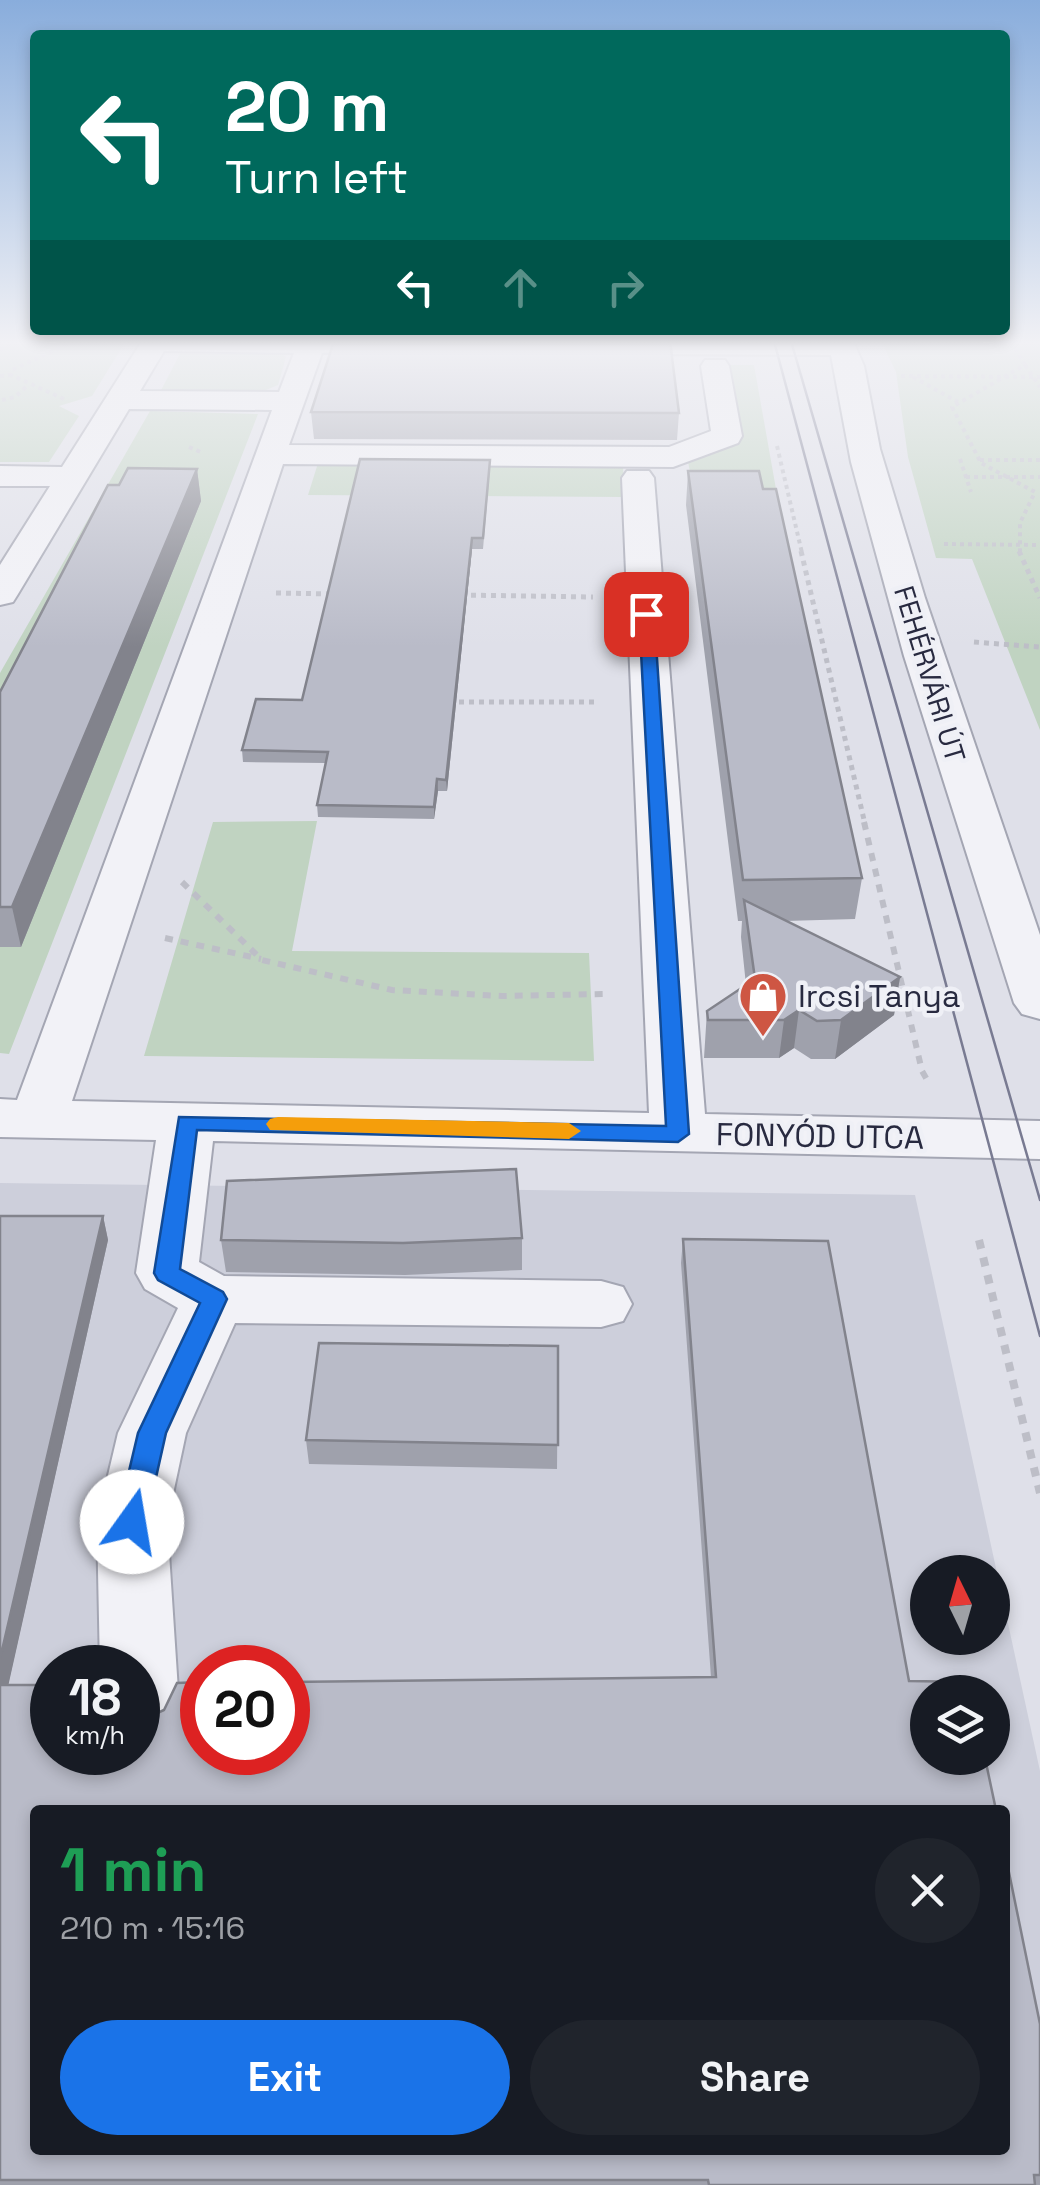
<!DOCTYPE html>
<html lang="en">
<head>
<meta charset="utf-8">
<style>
	:root { --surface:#171b24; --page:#20242c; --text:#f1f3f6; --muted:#9ea1a6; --accent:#1a73e8 }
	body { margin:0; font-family:"Space Grotesk",sans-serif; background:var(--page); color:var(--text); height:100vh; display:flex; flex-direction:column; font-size:38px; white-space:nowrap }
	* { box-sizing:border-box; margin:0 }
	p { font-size:32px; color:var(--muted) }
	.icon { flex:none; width:55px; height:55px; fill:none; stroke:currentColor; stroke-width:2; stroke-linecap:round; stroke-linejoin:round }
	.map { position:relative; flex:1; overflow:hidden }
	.drawer { position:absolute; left:30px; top:1805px; width:980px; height:350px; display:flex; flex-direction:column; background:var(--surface); border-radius:10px; box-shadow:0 5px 15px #0003 }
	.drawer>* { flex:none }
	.top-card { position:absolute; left:30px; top:30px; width:980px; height:305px; border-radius:10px; box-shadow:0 5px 15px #0003; background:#00695c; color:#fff; overflow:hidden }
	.needle { width:65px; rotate:355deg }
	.tools { position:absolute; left:910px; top:1555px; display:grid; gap:20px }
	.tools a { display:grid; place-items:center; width:100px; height:100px; border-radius:50%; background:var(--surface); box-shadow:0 5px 15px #0003; font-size:50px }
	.speed { position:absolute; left:30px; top:1645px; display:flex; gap:20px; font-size:50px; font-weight:700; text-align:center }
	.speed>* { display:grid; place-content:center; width:130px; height:130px; border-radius:50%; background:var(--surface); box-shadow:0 5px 15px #0003; line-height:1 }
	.speed small { font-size:25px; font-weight:400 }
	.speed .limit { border:15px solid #d22; background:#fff; color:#111 }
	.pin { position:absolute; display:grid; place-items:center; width:85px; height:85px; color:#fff; margin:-42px; border-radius:20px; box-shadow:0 5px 15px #0006 }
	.me { position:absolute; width:110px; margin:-55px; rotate:13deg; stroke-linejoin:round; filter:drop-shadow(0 0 8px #0008) }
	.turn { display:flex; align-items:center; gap:35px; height:210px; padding:0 30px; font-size:45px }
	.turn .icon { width:130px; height:130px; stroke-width:2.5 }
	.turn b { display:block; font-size:70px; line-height:85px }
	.lanes { display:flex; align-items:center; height:95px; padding:0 30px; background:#0003; justify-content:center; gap:50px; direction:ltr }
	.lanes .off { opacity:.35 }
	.round { display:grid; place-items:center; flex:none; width:105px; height:105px; border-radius:52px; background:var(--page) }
	.overview { display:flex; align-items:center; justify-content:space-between; height:170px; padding:0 30px }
	h1 { font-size:60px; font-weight:700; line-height:75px; color:#1e9e55 }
	.primary-button { display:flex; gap:20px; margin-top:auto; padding:20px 30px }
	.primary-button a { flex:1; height:115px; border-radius:60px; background:var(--accent); color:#fff; font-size:40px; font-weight:700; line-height:115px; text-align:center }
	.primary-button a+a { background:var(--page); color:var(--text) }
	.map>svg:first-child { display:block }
</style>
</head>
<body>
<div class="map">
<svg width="1040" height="2185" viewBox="0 0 1040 2185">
	<rect width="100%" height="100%" fill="#dfe0e9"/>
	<path fill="#cdcfdb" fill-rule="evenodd" d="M 0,1183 L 915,1195 L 1040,1771 L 1040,2185 L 0,2185 ZM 928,1572 L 992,1572 L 992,1638 L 928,1638 ZM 52,1668 L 138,1668 L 138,1752 L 52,1752 ZM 202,1668 L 288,1668 L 288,1752 L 202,1752 ZM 928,1692 L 992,1692 L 992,1758 L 928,1758 ZM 35,1810 L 1005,1810 L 1005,2150 L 35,2150 Z"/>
	<path fill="#c0d3c1" d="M 0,341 L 126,341 L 92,396 L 59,406 L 79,416 L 49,462 L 0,462 Z
		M 881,341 L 1040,341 L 1040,730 L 972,559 L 936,558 L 908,457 L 896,372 Z
		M 182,350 L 275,350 L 286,357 L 278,385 L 259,393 L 159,394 Z
		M 728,365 L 754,365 L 779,506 L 695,501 L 688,461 L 743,438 Z
		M 150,411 L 258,414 L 9,1054 L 0,1053 L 0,673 Z
		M 319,460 L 623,463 L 624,497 L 308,495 Z
		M 317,821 L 292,951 L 589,953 L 594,1061 L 144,1056 L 213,822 Z"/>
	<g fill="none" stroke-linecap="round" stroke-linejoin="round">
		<path stroke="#babcc7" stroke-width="84" stroke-dasharray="84 42" stroke-linecap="butt" d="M 138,1722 L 140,1706"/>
		<g stroke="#a4a6b3" stroke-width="4">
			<path id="minor" d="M 142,341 L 356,341 L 359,345 L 355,351 L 322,353 L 289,445 L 669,447 L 711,431 L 701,366 L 705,360 L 725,360 L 729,366 L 742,436 L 738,443 L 673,467 L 283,464 L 72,1101 L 649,1113 L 622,478 L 627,471 L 649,471 L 654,478 L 705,1114 L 1040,1121 L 1040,1159 L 213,1141 L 199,1262 L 224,1276 L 601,1281 L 623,1287 L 632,1304 L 623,1321 L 601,1327 L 235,1323 L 186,1433 L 167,1522 L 179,1706 L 167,1731 L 140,1742 L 138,1668 L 100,1668 L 97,1522 L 118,1433 L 178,1308 L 145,1289 L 136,1273 L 156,1140 L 0,1137 L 0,1099 L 17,1100 L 272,410 L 129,409 L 18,594 L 13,602 L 0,605 L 0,565 L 50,486 L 0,486 L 0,466 L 62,467 ZM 164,351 L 294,353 L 279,392 L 140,391 Z
				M 585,341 L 853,341 L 864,366 L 880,449 L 925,598 L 1040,935 L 1040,1019 L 1022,1014 L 1014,1003 L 904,656 L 851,462 L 831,355 L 595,354 L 585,352 L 581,346 Z"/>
		</g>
		<path stroke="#bdbec7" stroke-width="4" stroke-dasharray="4 4" stroke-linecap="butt" d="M 1011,341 L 1025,365 L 952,407 L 981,463 L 1035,492 L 1020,523 L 1020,553
			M 0,350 L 15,341
			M 1025,365 L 1040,387
			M 0,376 L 11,375
			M 901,376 L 1040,377
			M 913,377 L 958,402
			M 64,399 L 11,375 L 12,370 L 74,341
			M 2,400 L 15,397 L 28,385
			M 777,446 L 802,553
			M 189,447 L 203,453
			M 960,459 L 971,492
			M 980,460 L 1040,460
			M 966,477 L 1040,477
			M 944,544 L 1040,545"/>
		<path stroke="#bdbec7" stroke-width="5" stroke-dasharray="5 5" stroke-linecap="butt" d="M 801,551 L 865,824
			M 1019,551 L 1040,598
			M 276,593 L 334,594
			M 461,595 L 593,597
			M 974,642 L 1040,647
			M 449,702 L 596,702"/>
		<path stroke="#bdbec7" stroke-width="6" stroke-dasharray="8 8" stroke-linecap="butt" d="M 864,822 L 922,1071 L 930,1085
			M 182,882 L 262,960 L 392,990 L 502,996 L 604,994
			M 165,938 L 261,959"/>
		<path stroke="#bdbec7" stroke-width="8" stroke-dasharray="9 9" stroke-linecap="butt" d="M 979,1240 L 1040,1493"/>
		<use href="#minor" fill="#f2f2f7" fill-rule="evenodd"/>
		<path stroke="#797b92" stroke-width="2.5" d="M 774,341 L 1040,1336
			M 791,341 L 1040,1200"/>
	</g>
	<path fill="#9fa1ac" d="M 311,412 L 679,413 L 677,440 L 314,439 Z
		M 197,469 L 201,501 L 21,947 L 0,947 L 0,692 Z
		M 490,469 L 483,549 L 472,549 L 447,791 L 438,791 L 434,819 L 318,817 L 317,805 L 326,763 L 243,762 L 242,750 L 302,700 Z
		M 688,471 L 763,489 L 862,878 L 855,919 L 785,921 L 900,977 L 894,1015 L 835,1059 L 811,1059 L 794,1048 L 779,1058 L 704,1058 L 707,1011 L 746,985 L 741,937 L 742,921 L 738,921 L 686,505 Z
		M 0,1216 L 103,1216 L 108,1240 L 8,1685 L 52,1752 L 711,1677 L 681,1263 L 683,1239 L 909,1681 L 1040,2024 L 1040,2185 L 0,2185 Z
		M 522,1238 L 522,1270 L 405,1275 L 226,1272 L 221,1240 Z
		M 558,1346 L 557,1469 L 309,1464 L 306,1440 Z"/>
	<path fill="#82838c" d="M 197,469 L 201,501 L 21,947 L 12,907 Z
		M 472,538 L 472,549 L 447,791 L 446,780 Z
		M 437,779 L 438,791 L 434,819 L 434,807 Z
		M 900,977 L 894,1015 L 835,1059 L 841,1020 Z
		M 799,1010 L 794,1048 L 779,1058 L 784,1020 Z
		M 103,1216 L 108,1240 L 3,1709 L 0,1702 L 0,1659 Z"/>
	<path fill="#b9bbc8" stroke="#82838c" stroke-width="2.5" d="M 334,341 L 670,341 L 679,413 L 311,412 Z
		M 360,459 L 490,460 L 483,538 L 472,538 L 446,780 L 437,779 L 434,807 L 317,805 L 328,752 L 242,750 L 256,699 L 302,700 Z
		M 128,468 L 197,469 L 12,907 L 0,907 L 0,692 L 108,485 L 119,485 Z
		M 688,471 L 759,471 L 763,489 L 776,489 L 862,878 L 743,880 Z
		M 744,900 L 900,977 L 841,1020 L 817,1021 L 799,1010 L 784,1020 L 708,1020 L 707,1011 L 755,979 Z
		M 516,1169 L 522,1238 L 403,1243 L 221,1240 L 227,1181 Z
		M 0,1216 L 103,1216 L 0,1659 Z
		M 683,1239 L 828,1241 L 909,1681 L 970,1682 L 972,1692 L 928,1692 L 928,1758 L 985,1758 L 996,1810 L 35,1810 L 35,2150 L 1005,2150 L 1005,1853 L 1040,2024 L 1040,2175 L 1034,2175 L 1035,2185 L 709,2185 L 708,2180 L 0,2180 L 0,1685 L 52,1685 L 52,1752 L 138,1752 L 138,1722 L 164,1710 L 177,1683 L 202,1682 L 202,1752 L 288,1752 L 288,1682 L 716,1677 Z
		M 319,1343 L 558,1346 L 558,1445 L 306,1440 Z"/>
	<linearGradient id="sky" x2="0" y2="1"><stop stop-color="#89addc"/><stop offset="0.53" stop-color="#f1f1f5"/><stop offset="1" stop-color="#f1f1f5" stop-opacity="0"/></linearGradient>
	<rect width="1040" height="647" fill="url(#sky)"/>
	<path fill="#1a73e8" stroke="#114b97" stroke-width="2.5" d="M 646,609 L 654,614 L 689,1134 L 678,1142 L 197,1130 L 180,1269 L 223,1292 L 227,1299 L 166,1433 L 146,1522 L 142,1530 L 132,1534 L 121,1530 L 117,1522 L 138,1433 L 200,1303 L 158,1280 L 154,1273 L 179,1117 L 666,1126 L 639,614 Z"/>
	<path fill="#f59e0b" d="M 278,1117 L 569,1123 L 581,1131 L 569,1139 L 270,1130 L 266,1124 L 270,1119 Z"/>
	<defs>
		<g id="shop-pin" transform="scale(2.5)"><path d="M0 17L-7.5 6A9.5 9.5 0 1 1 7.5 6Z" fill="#ce5643" stroke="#eff0f6"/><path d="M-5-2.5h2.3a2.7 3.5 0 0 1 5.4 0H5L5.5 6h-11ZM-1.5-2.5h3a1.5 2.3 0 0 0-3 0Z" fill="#fff"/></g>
	</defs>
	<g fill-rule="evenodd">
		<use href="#shop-pin" x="763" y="996"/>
	</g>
	<g text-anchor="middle" stroke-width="9" stroke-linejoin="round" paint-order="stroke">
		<g font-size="28" fill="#282a40" stroke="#eff0f6">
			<text transform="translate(930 674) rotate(73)" y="10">FEHÉRVÁRI ÚT</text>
		</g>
		<g font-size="32" fill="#282a40" stroke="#eff0f6" text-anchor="start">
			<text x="798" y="1007">Ircsi Tanya</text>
		</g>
		<g font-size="32" fill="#282a40" stroke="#eff0f6">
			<text transform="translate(820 1136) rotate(1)" y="11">FONYÓD UTCA</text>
		</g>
	</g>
</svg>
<div class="tools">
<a><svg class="needle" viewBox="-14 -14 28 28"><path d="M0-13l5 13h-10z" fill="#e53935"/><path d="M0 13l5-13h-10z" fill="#9ea1a6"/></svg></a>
<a><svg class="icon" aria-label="layers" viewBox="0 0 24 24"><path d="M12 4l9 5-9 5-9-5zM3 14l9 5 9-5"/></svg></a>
</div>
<div class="speed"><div>18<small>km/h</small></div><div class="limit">20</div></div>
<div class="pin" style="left:646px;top:614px;background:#d93025"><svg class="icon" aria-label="arrive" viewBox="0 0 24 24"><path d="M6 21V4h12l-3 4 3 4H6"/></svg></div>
<svg class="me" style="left:132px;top:1522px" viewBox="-20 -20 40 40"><circle r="19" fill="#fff"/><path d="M0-13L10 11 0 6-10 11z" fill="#1a73e8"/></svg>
<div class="top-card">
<div class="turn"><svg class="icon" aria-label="left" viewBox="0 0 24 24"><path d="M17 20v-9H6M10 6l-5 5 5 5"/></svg><div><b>20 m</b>Turn left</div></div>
<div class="lanes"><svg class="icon" aria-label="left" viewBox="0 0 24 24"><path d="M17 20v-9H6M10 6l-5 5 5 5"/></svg><svg class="icon off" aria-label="ahead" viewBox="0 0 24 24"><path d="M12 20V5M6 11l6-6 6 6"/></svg><svg class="icon off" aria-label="right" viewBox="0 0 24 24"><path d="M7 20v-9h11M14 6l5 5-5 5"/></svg></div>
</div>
<section class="drawer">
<div class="overview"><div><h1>1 min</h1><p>210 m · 15:16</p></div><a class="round"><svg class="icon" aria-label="close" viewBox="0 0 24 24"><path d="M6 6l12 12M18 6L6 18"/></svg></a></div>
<div class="primary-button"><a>Exit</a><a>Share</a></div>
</section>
</div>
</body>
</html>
